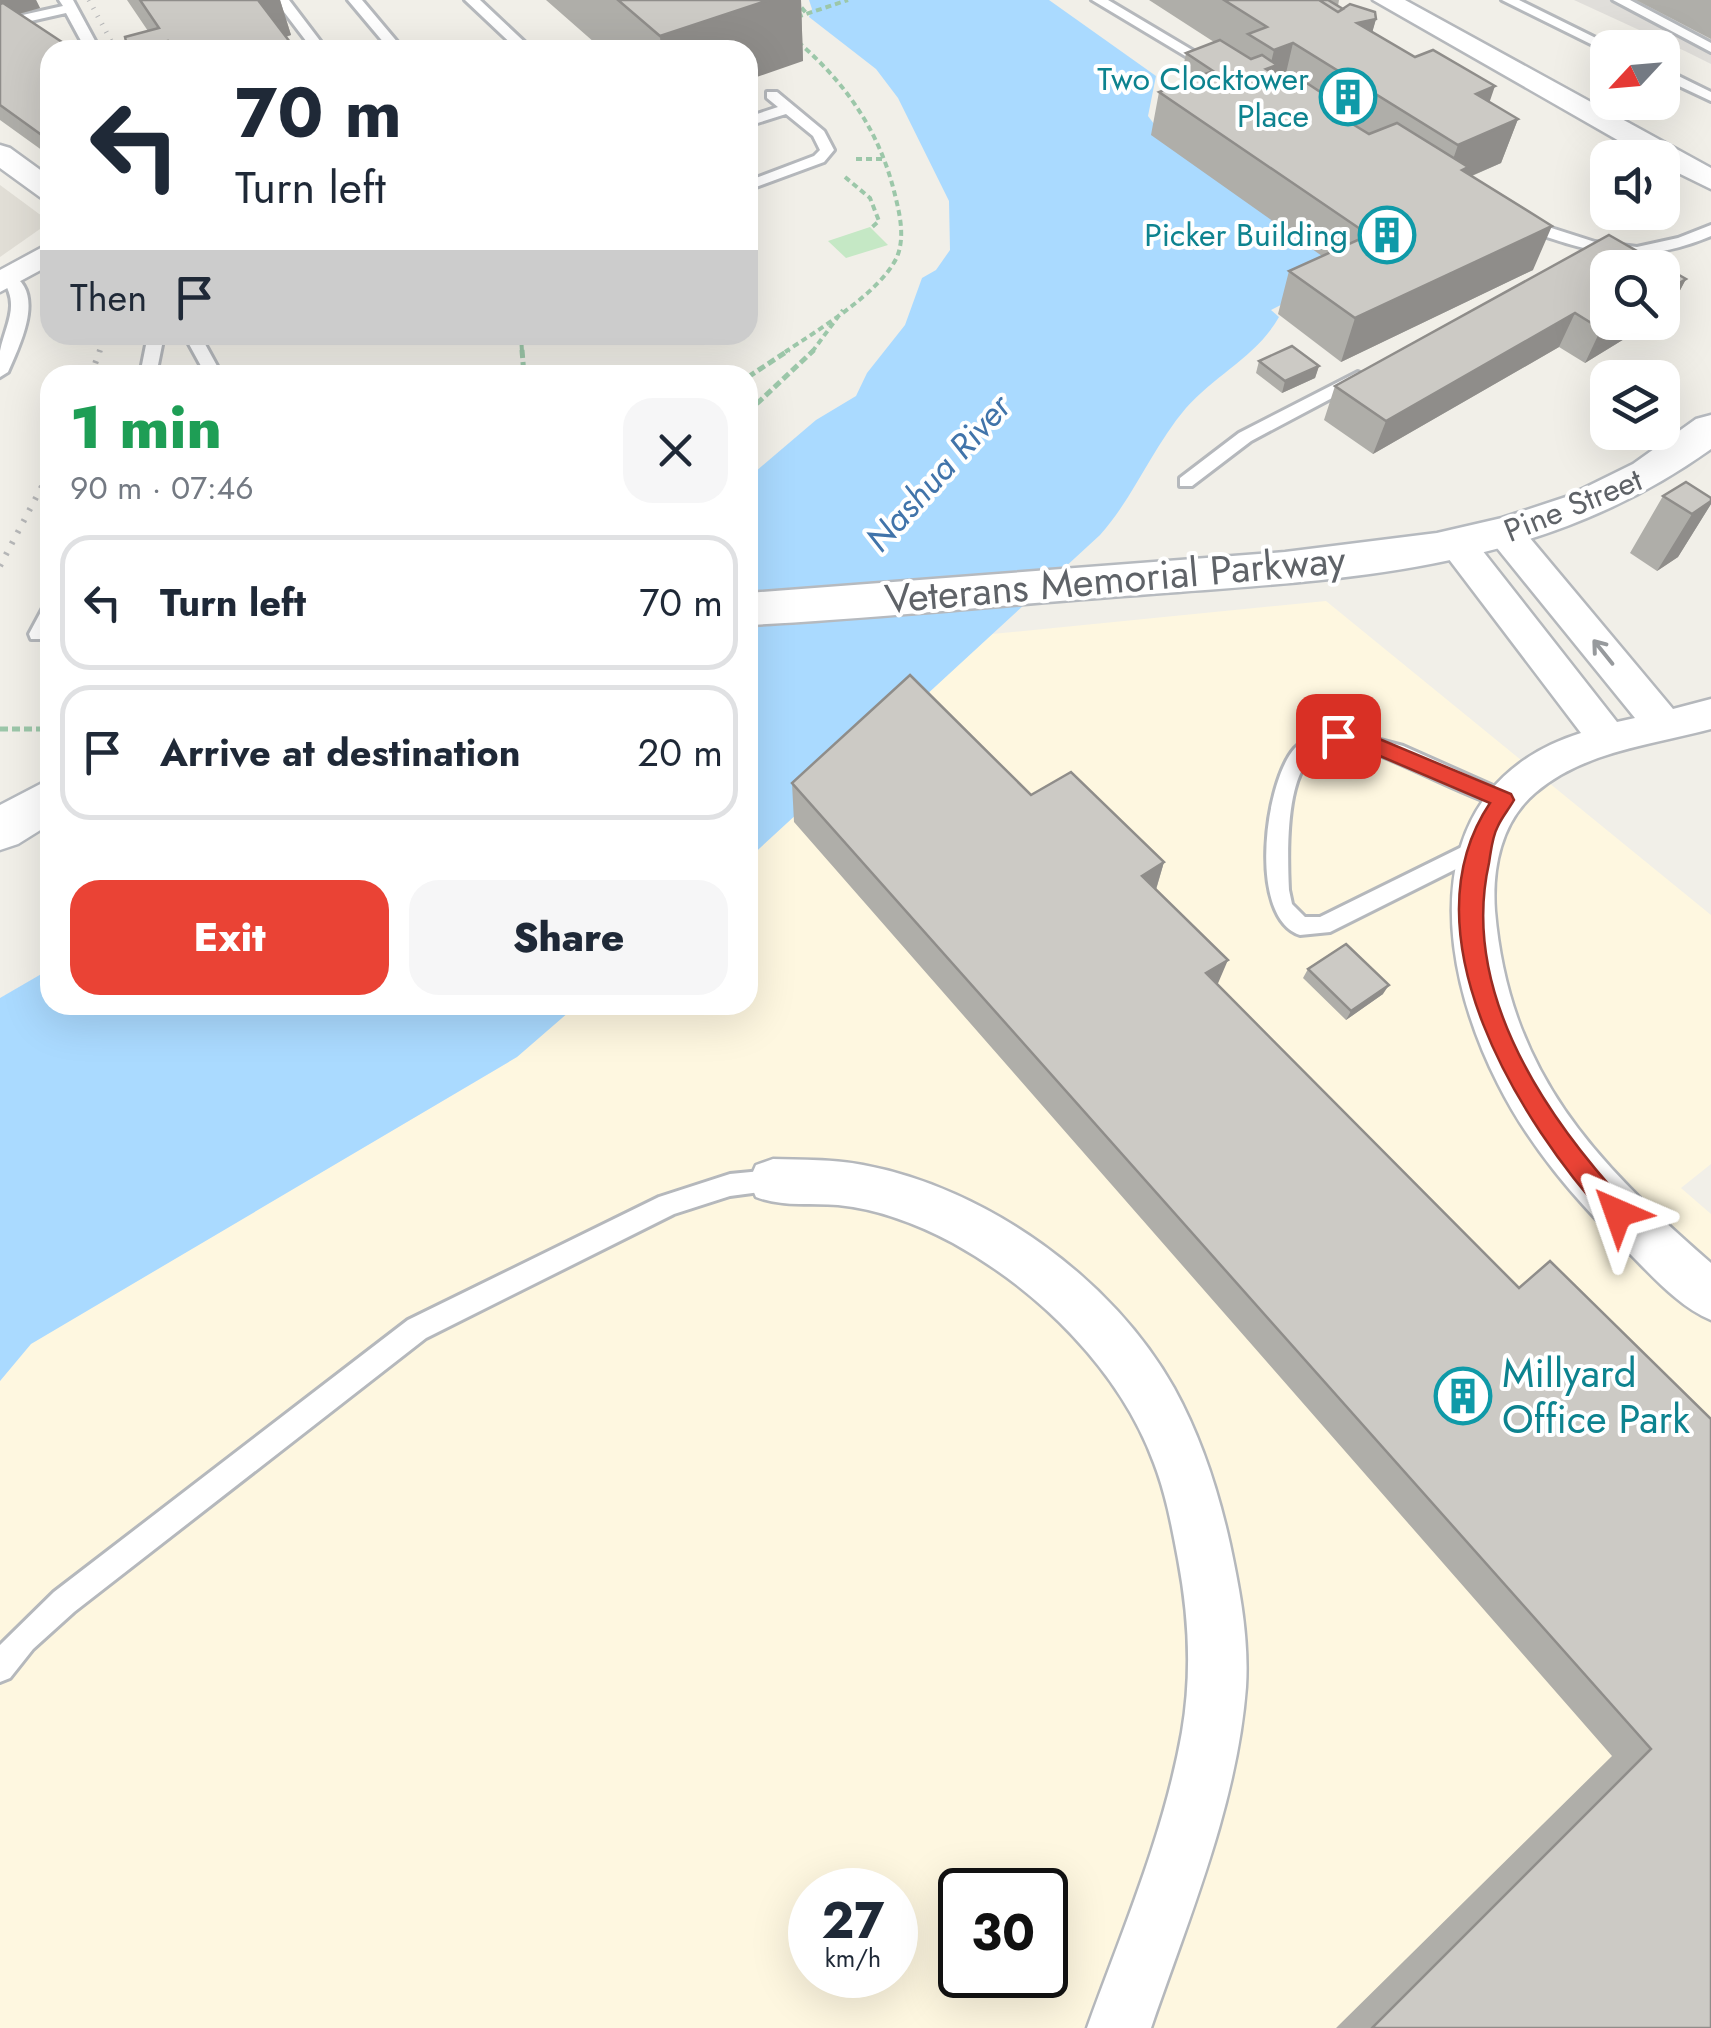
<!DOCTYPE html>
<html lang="en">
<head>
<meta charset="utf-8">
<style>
	:root { --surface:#fff; --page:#f6f6f7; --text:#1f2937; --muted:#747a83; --line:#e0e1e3; --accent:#ea4335 }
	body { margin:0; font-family:Jost,sans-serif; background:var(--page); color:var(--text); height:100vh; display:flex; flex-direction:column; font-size:38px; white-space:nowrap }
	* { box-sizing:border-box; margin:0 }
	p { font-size:32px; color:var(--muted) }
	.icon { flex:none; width:55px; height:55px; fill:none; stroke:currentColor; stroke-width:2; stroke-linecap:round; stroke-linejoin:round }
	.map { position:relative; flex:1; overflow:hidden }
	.details { position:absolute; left:40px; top:365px; width:718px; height:650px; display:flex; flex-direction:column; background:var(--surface); border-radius:30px; box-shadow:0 10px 40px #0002 }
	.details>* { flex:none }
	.hud { position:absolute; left:40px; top:40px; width:718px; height:305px; border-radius:30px; box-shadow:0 10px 40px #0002; background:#fff; color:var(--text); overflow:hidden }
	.needle { width:65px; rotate:244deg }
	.tools { position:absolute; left:1590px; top:30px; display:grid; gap:20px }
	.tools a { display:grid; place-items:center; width:90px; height:90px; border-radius:20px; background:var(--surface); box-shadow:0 10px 40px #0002; font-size:50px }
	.speed { position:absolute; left:788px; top:1868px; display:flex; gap:20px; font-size:50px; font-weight:700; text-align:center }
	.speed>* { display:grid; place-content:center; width:130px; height:130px; border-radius:50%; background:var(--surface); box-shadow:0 10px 40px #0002; line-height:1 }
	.speed small { font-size:25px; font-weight:400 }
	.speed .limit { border:5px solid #111; border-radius:15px; background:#fff; color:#111 }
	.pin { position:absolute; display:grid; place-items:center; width:85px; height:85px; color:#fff; margin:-42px; border-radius:20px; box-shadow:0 5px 15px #0006 }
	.me { position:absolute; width:110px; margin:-55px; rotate:317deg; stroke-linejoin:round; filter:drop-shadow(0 0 8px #0008) }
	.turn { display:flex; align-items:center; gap:35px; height:210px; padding:0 30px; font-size:45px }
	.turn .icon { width:130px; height:130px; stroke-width:2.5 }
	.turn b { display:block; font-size:70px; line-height:85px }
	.then { display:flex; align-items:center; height:95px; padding:0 30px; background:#0003; gap:20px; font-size:38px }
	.round { display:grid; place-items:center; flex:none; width:105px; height:105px; border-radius:30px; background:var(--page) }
	.overview { display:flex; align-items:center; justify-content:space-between; height:170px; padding:0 30px }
	h1 { font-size:60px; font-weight:800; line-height:75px; color:#1e9e55 }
	.button { display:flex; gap:20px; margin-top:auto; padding:20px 30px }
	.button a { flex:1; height:115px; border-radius:30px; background:var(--accent); color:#fff; font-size:40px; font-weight:800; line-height:115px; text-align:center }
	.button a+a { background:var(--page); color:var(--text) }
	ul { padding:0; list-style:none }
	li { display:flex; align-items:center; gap:30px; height:135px; margin:0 20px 15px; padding:0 10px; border:5px solid var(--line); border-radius:30px }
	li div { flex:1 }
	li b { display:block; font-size:38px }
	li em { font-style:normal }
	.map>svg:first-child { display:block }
</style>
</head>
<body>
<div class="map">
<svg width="1711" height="2028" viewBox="0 0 1711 2028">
	<rect width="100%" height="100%" fill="#f1efe8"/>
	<path fill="#fef7e0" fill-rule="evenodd" d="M 1326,601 L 1711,915 L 1711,1164 L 1681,1188 L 1711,1214 L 1711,2028 L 0,2028 L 0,1381 L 30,1344 L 517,1057 L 577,1005 L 748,1005 L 748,859 L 992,634 ZM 810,1890 L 895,1890 L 895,1975 L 810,1975 ZM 960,1890 L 1045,1890 L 1045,1975 L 960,1975 Z"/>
	<path fill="#e0deda" d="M 1574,0 L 1711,0 L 1711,64 L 1687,52 Z"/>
	<path fill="#e1ded6" d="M 0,185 L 50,222 L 0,257 Z"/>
	<path fill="#c5e8c5" d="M 870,227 L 888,245 L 846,258 L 828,241 Z"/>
	<path fill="#aadaff" d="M 809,0 L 1049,0 L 1156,76 L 1148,116 L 1160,132 L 1345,272 L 1271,310 L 1279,317 C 1257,356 1215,375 1186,408 C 1152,448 1134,497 1100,535 L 748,859 L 748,478 L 816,420 L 856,396 L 867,373 L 905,325 L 922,278 L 936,270 L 950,250 L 949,201 L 898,98 L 876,69 L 809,17 L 812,9 Z
		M 50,969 L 50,1005 L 577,1005 L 517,1057 L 31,1344 L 0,1381 L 0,998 Z"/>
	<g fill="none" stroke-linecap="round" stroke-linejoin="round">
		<g stroke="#b5b8bc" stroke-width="6">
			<path id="service" d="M 59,0 L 73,0 L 100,50 L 86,50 L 66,13 L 0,28 L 0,20 L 63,6 Z
				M 275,0 L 289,0 L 327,50 L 313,50 Z
				M 348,0 L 362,0 L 404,50 L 390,50 Z
				M 465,0 L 480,0 L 533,50 L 518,50 Z
				M 1092,0 L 1108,0 L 1219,66 L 1207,69 Z
				M 1502,0 L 1519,0 L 1616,48 L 1605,51 Z
				M 1613,0 L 1630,0 L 1711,43 L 1711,52 Z
				M 1662,68 L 1711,92 L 1711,101 L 1662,78 Z
				M 767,92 L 777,92 L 824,131 L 834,150 L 824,162 L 748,190 L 748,181 L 814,156 L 820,150 L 813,136 L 786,114 L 748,126 L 748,117 L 778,107 L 767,98 Z
				M 1520,218 L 1595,242 L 1637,247 L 1678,238 L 1711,225 L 1711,236 C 1635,268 1589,252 1515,226 L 1512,223 Z
				M 9,273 C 47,291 20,344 8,372 L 0,377 C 0,369 0,359 0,351 C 6,323 21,304 1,278 Z
				M 148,335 L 164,335 L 156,375 L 140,375 Z
				M 184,335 L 200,335 L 222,375 L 206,375 Z
				M 1358,372 L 1366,377 L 1364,381 L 1251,441 L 1192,486 L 1180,486 L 1180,478 L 1239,433 Z
				M 50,606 L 50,630 L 45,639 L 31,639 L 29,634 L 43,608 Z
				M 1338,729 L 1403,746 L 1511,794 L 1514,800 L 1504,808 C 1379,767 1278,657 1289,890 L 1292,904 L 1305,917 L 1320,917 L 1472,842 L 1486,842 L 1489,848 L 1486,854 L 1330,932 L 1300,935 C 1247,917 1265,781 1295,748 C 1307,736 1322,733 1338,729 Z
				M 773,1170 L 782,1173 L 785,1181 L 782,1189 L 730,1196 L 674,1214 L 426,1338 L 74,1612 L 33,1649 L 10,1678 L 0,1682 L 0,1645 L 54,1592 L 408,1320 L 659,1197 L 730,1174 Z"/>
		</g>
		<g stroke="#b5b8bc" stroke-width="5">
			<path id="minor" d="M 1373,0 L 1405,0 L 1711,168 L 1711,189 L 1662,165 L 1662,158 L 1649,158 Z
				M 0,145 L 10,148 L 50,177 L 50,200 L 40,197 L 0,168 Z
				M 50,243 L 50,265 L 0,292 L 0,270 Z
				M 1506,522 L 1519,525 L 1673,709 L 1711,699 L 1711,729 C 1651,745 1584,751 1535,793 C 1501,822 1492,868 1495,911 C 1509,1073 1594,1161 1711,1263 L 1711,1320 C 1677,1306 1650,1273 1624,1248 C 1575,1199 1529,1146 1498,1084 C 1434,958 1416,785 1581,733 L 1445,554 L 1440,545 L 1445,536 L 1458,532 L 1471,536 L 1617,722 L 1635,718 L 1493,543 L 1488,534 L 1493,525 Z
				M 773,1159 C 803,1160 834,1159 863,1165 C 987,1188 1113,1279 1174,1388 C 1201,1437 1218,1490 1230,1544 C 1240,1591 1249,1639 1246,1687 C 1237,1805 1189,1917 1151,2028 L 1087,2028 C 1122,1931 1164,1834 1182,1732 C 1192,1674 1189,1617 1178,1559 C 1172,1527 1166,1494 1154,1463 C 1120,1370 1038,1290 953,1243 C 917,1224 879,1209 838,1205 C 810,1203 782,1207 756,1197 L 749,1181 L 756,1165 Z"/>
		</g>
		<g stroke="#b6babf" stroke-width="5">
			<path id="secondary" d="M 1711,415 L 1711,449 C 1530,579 1323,580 1110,597 C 989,606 868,619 748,625 L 748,593 L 1285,552 L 1437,533 L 1502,518 L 1566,497 L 1633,464 L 1696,419 Z
				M 50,779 L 50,824 L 18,844 L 0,850 L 0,805 Z"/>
		</g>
		<path stroke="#9cc7a9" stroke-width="4" stroke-dasharray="6 4" stroke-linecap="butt" d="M 795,0 L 807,14
			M 856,159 L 885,159
			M 845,177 L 870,198 L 879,221 L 871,228
			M 521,335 L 522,352
			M 785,352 C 818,330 880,293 897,257 C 905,237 900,215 895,195 C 880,132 846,83 797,41
			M 812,352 L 843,310"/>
		<path stroke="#9cc7a9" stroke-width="5" stroke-dasharray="8 4" stroke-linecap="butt" d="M 522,350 L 524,375
			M 748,377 L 789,350
			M 748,412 L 814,350
			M 0,729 L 50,729"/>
		<use href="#service" fill="#fff" fill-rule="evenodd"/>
		<use href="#minor" fill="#fff" fill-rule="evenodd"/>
		<use href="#secondary" fill="#fff" fill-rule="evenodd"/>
		<path stroke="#b6b7b8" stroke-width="5" stroke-dasharray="1 8" stroke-linecap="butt" d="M 89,0 L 116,50
			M 99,352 L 105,335"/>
		<path stroke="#b6b7b8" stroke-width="6" stroke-dasharray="2.5 10" stroke-linecap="butt" d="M 91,375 L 100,350
			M 0,566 L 50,471"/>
		<path stroke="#9cc7a9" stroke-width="4" stroke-dasharray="6 4" stroke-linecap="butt" d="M 797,17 L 848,0"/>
	</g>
	<path fill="#afaea9" d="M 0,0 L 36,0 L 40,8 L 19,14 L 50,50 L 50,156 L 0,120 Z
		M 127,0 L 280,0 L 291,35 L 286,37 L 296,50 L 128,50 L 148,31 Z
		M 546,0 L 801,0 L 803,61 L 748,50 L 603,50 Z
		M 1149,0 L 1339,0 L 1338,6 L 1343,9 L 1376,19 L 1372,32 L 1518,119 L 1501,163 L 1472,176 L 1533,270 L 1341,362 L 1278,314 L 1289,271 L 1322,256 L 1151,135 L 1159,92 L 1180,83 L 1186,53 L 1214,42 Z
		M 1636,0 L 1711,0 L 1711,39 Z
		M 1609,235 L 1686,279 L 1668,313 L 1662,316 L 1662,268 L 1608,268 L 1608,322 L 1652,322 L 1585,363 L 1559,347 L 1373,454 L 1324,420 L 1335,386 Z
		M 1259,361 L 1319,366 L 1315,378 L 1282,393 L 1256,373 Z
		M 1663,496 L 1711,498 L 1711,504 L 1678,557 L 1657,571 L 1630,553 Z
		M 792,783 L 1031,795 L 1164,862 L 1156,890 L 1218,985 L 1519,1288 L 1550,1261 L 1711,2028 L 1336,2028 L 1612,1756 L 794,822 Z
		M 1308,969 L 1383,994 L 1346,1020 L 1303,978 Z"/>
	<path fill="#8f8d8a" d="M 0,0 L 36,0 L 40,8 L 0,19 Z
		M 257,0 L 280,0 L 291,35 L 270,41 Z
		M 769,0 L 801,0 L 803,61 L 748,80 L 748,50 L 661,50 L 660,36 Z
		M 1376,19 L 1364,62 L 1357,23 Z
		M 168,41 L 171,50 L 131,50 Z
		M 1293,43 L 1283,86 L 1266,69 L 1270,67 L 1274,50 Z
		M 1495,86 L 1480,130 L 1476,94 Z
		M 1334,101 L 1323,145 L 1323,106 Z
		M 1518,119 L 1501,163 L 1443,188 L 1458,145 Z
		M 1552,226 L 1533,270 L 1341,362 L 1355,318 Z
		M 1686,279 L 1668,313 L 1662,316 L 1662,293 Z
		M 1575,313 L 1559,347 L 1373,454 L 1386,421 Z
		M 1611,322 L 1652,322 L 1585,363 L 1601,329 Z
		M 1319,366 L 1315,378 L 1282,393 L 1285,381 Z
		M 1711,501 L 1711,504 L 1678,557 L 1657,571 L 1692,514 Z
		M 1164,862 L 1153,899 L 1142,876 Z
		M 1228,960 L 1213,995 L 1206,973 Z
		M 1389,985 L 1383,994 L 1346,1020 L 1351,1011 Z"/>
	<path fill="#cccac5" stroke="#8f8d8a" stroke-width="2.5" d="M 140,0 L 258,0 L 296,50 L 174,50 L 168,41 L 128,50 L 125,37 L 159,28 Z
		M 618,0 L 769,0 L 660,36 Z
		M 1224,0 L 1319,0 L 1338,12 L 1350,4 L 1375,12 L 1376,19 L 1357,23 L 1415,57 L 1433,50 L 1495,86 L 1476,94 L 1518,119 L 1458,145 L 1293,43 L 1274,50 L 1248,34 L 1267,27 Z
		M 1319,0 L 1328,0 L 1343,9 L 1338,12 Z
		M 3,3 L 74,50 L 50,50 L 50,141 L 0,105 L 0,4 Z
		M 1220,40 L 1251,59 L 1262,55 L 1277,65 L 1266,69 L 1288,82 L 1299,78 L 1334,101 L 1323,106 L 1369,134 L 1397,123 L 1468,167 L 1462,170 L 1552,226 L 1355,318 L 1289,271 L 1369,235 L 1159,92 L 1213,71 L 1186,53 Z
		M 1609,235 L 1686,279 L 1662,293 L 1662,268 L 1608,268 L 1608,322 L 1611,322 L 1601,329 L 1575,313 L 1386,421 L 1335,386 Z
		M 1292,346 L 1319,366 L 1285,381 L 1259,361 Z
		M 1686,482 L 1711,498 L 1711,501 L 1692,514 L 1663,496 Z
		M 910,675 L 1031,795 L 1071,772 L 1164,862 L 1142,876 L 1228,960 L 1206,973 L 1519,1288 L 1550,1261 L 1711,1419 L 1711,2028 L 1372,2028 L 1651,1749 L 792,783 Z
		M 1346,944 L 1389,985 L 1351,1011 L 1308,969 Z"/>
	<defs><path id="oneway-shaft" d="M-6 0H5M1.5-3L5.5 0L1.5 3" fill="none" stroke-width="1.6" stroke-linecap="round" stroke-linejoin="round" transform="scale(2.5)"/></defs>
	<use stroke="#979a9d" href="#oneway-shaft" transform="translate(1603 652) rotate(-129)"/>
	<path fill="#ea4335" stroke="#982c22" stroke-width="2.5" d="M 1338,729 L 1377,738 L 1511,794 L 1514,800 C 1509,809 1502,817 1498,826 C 1492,837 1491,851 1489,863 C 1460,992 1544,1115 1627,1205 L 1631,1213 L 1627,1221 L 1618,1224 L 1610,1221 C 1520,1123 1402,934 1490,803 L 1366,750 L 1330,742 L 1330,731 Z"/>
	<defs>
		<g id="building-ring" transform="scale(2.875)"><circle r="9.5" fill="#fff" stroke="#0f9aa8" stroke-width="1.5"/><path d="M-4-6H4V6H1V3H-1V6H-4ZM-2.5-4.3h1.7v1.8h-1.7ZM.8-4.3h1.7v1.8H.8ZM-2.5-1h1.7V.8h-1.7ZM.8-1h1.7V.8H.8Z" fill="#0f9aa8"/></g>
	</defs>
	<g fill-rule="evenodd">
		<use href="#building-ring" x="1348" y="97"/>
		<use href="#building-ring" x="1387" y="235"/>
		<use href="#building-ring" x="1463" y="1396"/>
	</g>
	<g text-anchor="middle" stroke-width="8" stroke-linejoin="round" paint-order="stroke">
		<g font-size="32" fill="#0d838f" stroke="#fff" text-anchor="end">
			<text x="1309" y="90">Two Clocktower<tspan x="1309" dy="37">Place</tspan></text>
			<text x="1348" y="246">Picker Building</text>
		</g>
		<g font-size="32" fill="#5f6368" stroke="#fff">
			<text transform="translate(1573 505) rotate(-22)" y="11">Pine Street</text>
		</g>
		<g font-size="35" font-style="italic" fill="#4174aa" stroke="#fff">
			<text transform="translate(938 473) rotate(-48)" y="12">Nashua River</text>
		</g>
		<g font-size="40" fill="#5f6368" stroke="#fff">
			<text transform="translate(1115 579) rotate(-5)" y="14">Veterans Memorial Parkway</text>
		</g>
		<g font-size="40" fill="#0d838f" stroke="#fff" text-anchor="start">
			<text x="1502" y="1387">Millyard<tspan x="1502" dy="46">Office Park</tspan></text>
		</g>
	</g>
</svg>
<div class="tools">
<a><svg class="needle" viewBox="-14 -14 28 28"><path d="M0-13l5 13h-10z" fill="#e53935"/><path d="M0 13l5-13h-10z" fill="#747a83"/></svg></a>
<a><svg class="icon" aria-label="sound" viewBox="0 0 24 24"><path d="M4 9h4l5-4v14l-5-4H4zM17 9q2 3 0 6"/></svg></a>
<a><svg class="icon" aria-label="search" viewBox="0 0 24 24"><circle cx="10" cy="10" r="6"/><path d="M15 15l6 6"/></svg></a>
<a><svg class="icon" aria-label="layers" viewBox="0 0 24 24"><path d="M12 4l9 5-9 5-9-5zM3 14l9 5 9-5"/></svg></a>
</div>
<div class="speed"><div>27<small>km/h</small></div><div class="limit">30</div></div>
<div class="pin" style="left:1338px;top:736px;background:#d93025"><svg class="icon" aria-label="arrive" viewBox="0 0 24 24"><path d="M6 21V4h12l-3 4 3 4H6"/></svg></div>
<svg class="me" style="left:1618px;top:1213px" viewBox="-20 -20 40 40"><path d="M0-17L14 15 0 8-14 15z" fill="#ea4335" stroke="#fff" stroke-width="4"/></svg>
<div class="hud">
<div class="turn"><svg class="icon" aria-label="left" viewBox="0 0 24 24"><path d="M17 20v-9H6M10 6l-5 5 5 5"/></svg><div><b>70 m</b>Turn left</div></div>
<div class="then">Then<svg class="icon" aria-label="arrive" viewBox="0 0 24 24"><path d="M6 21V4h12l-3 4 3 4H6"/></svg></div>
</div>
<section class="details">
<div class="overview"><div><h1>1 min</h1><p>90 m · 07:46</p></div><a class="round"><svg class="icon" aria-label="close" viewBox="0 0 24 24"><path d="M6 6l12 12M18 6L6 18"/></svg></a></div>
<ul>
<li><svg class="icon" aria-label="left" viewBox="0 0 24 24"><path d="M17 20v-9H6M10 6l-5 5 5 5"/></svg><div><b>Turn left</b></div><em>70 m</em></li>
<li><svg class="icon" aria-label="arrive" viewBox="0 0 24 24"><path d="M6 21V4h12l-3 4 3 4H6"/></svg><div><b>Arrive at destination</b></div><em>20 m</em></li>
</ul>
<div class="button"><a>Exit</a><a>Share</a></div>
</section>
</div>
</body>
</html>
